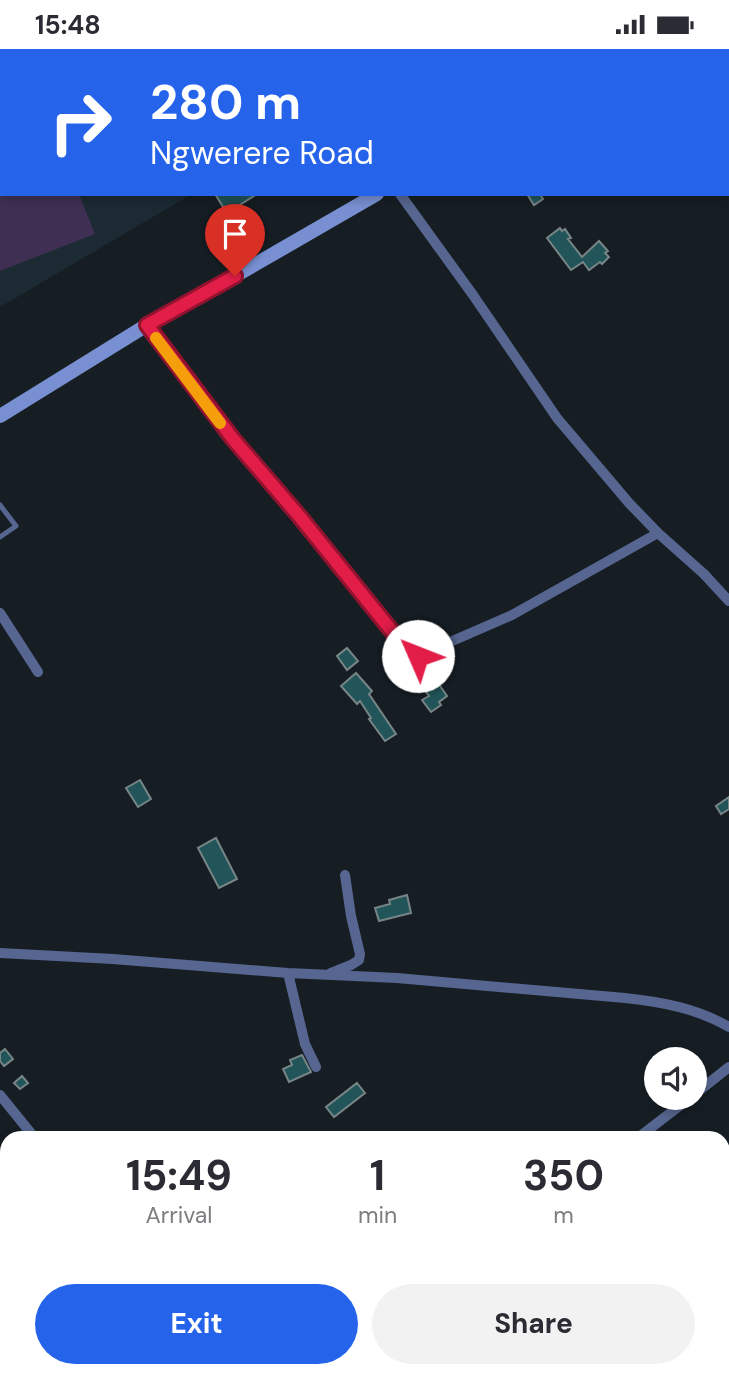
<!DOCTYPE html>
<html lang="en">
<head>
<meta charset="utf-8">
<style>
	:root { --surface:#fff; --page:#f2f2f3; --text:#2b2b33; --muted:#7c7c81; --accent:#2563eb }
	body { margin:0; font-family:"DM Sans",sans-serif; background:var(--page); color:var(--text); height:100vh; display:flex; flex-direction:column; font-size:26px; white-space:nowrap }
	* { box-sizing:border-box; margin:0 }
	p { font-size:23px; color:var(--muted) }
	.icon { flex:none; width:38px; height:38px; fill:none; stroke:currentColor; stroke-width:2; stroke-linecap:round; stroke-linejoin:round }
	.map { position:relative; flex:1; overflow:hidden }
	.side { position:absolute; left:0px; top:1082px; width:730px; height:247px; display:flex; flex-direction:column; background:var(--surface); border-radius:21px 21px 0 0; box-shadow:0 4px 10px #0003 }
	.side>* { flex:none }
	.top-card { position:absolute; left:0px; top:0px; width:730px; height:147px; box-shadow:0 4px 10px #0003; background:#2563eb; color:#fff; overflow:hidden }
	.buttons { position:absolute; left:644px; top:998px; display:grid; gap:14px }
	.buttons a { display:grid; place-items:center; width:63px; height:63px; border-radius:50%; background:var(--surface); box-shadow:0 4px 10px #0003; font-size:35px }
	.pin { position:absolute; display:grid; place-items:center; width:60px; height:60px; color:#fff; margin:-72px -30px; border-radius:50% 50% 50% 0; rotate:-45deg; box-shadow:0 0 7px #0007 }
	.pin .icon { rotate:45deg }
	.me { position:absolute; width:77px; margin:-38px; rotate:314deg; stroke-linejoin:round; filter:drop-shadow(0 0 5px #0008) }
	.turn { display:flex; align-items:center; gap:24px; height:147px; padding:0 35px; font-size:32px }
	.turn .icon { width:91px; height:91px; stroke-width:2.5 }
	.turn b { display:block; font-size:49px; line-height:60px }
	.eta { display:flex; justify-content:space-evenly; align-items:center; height:119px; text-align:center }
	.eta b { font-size:42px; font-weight:700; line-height:49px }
	.primary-button { display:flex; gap:14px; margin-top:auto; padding:14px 35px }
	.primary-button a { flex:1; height:80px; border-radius:42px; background:var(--accent); color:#fff; font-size:28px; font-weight:700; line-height:80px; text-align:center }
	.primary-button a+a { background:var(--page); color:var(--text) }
	.status { display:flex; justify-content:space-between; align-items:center; height:49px; padding:0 35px; background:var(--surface); direction:ltr }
	.status svg { height:19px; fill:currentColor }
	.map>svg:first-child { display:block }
</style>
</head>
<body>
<div class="status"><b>15:48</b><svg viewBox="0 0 49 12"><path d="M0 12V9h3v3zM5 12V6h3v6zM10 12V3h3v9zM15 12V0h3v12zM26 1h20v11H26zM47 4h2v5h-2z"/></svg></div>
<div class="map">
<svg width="729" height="1327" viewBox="0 0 729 1327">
	<rect width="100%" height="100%" fill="#161e24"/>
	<path fill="#1b2a33" d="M 0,0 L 133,0 L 134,2 L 2,2 L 2,145 L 192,145 L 0,258 Z"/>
	<path fill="#3f3053" d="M 0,107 L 2,107 L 2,145 L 79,145 L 95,185 L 0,222 Z"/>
	<path fill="#215559" stroke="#788586" stroke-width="2" d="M 215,145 L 257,145 L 227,164 Z
		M 527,145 L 540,145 L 543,150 L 534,156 Z
		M 560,179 L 562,182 L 565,180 L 571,189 L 568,190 L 582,208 L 599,192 L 608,202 L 605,204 L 609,208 L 602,215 L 600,213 L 589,221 L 583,213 L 571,221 L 547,189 Z
		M 347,599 L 358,612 L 347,621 L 337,607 Z
		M 447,603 L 452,611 L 439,619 L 434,611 Z
		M 356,624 L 372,642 L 369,645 L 396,685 L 385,692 L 369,670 L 371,669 L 360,652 L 357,655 L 341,637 Z
		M 438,634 L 447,647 L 439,653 L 441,656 L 431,663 L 422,651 L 429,647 L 426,643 Z
		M 140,731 L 151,750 L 138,758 L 126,739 Z
		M 729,748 L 729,760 L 721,765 L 716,757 Z
		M 216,789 L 237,830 L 219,839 L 198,799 Z
		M 407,846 L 411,864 L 379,872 L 375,859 L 390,855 L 389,851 Z
		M 5,1000 L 13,1010 L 4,1017 L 0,1012 L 0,1004 Z
		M 302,1006 L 311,1023 L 289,1033 L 283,1020 L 292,1016 L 290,1011 Z
		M 22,1027 L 28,1034 L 20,1040 L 14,1034 Z
		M 357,1034 L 365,1044 L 334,1068 L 326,1058 Z"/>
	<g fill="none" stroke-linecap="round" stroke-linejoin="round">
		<path stroke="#576690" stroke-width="5" d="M 0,456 L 16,477 L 0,488"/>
		<path stroke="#576690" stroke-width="10" d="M 488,0 L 489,2
			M 299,2 L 301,0
			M 529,2 L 530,0
			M 400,145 L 473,246 L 557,369 L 629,454 L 658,484 L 704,525 L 729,552
			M 147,276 L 233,390 L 300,468 L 407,602 L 418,607 L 512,566 L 658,484
			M 0,564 L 38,623
			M 0,904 L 113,910 L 288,924 L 397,929 L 625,949 C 662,953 696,959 729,978
			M 288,924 L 305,995 L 316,1018
			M 331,924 L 351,916 L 359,911 L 360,905 L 351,867 L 345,826
			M 695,1045 L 729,1018
			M 0,1046 L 34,1088
			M 639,1088 L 691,1048
			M 0,1237 L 7,1246
			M 67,1321 L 72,1327
			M 220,1321 L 225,1327
			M 338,1327 L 345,1321"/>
		<path stroke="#7890d2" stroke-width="14" d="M 620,2 L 623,0
			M 0,367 L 147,276 L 235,227 L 377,145"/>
		<g stroke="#848b90" stroke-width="6">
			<path id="rail" d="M 0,1146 L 7,1155
				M 139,1321 L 144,1327"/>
		</g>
		<use href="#rail" stroke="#0d151a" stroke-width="3.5" stroke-dasharray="10" stroke-linecap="butt"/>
	</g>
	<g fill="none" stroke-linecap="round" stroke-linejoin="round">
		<g stroke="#92132f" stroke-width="18">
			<path id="route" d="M 235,227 L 147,276 L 233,390 L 300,468 L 407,601 L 418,607"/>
		</g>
		<use href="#route" stroke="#e11d48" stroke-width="12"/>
		<path stroke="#f59e0b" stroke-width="12" d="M 156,289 L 220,374"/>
	</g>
</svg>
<div class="buttons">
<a><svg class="icon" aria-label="sound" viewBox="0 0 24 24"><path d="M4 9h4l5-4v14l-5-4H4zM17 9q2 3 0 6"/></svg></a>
</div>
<div class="pin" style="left:235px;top:227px;background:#d93025"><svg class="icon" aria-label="arrive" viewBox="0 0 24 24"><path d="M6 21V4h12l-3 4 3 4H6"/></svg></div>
<svg class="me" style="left:418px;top:607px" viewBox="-20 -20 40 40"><circle r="19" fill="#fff"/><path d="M0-13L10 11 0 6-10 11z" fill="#e11d48"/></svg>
<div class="top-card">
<div class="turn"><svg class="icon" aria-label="right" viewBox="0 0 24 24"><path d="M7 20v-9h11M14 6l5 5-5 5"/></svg><div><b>280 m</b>Ngwerere Road</div></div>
</div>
<section class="side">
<div class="eta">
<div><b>15:49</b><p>Arrival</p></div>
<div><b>1</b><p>min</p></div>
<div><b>350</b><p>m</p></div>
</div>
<div class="primary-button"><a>Exit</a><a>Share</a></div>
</section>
</div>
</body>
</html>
